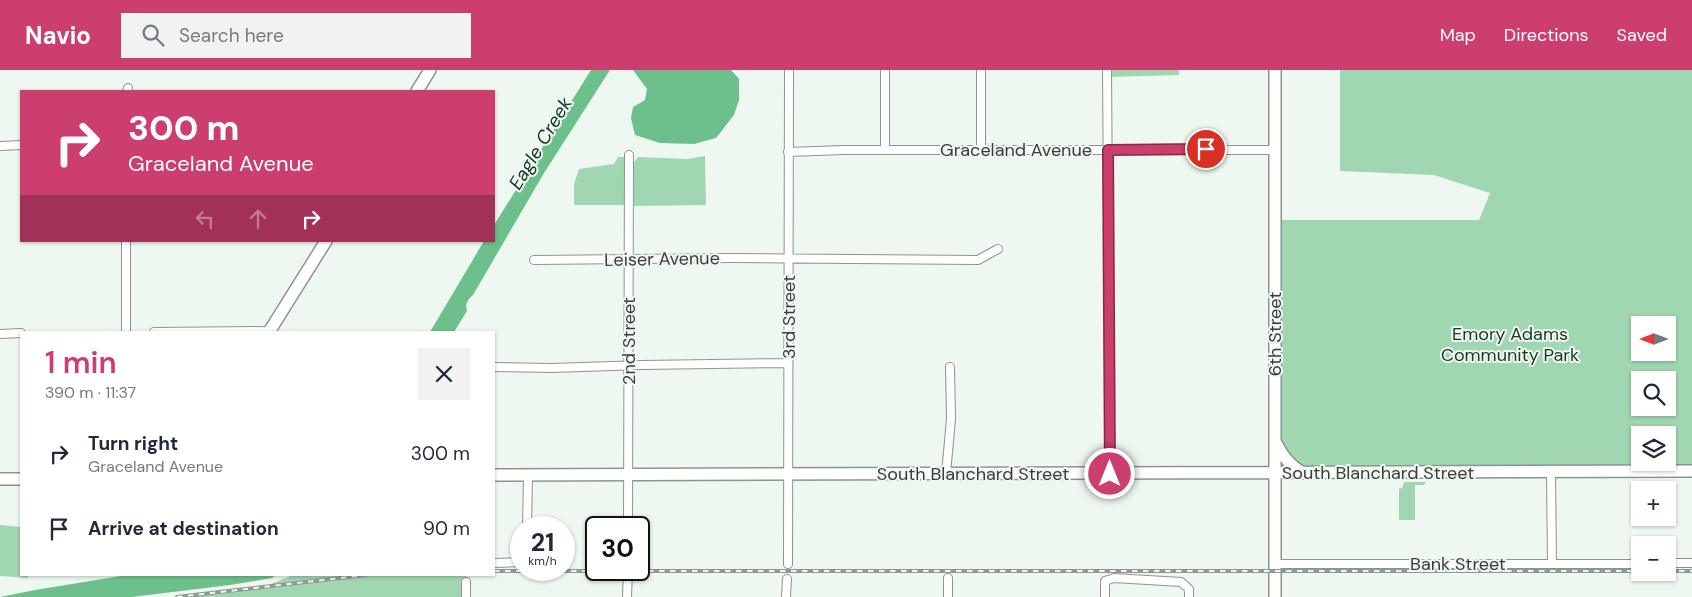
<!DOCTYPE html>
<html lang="en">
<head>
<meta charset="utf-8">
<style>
	:root { --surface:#fff; --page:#f2f2f3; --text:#1f2937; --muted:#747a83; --accent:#cb3e6d }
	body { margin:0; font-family:"DM Sans",sans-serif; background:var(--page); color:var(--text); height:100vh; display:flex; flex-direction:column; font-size:19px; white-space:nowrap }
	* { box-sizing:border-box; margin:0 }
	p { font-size:16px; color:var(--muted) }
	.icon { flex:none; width:28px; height:28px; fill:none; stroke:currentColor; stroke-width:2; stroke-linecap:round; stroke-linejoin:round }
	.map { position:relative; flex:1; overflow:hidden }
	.side { position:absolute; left:20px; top:261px; width:475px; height:245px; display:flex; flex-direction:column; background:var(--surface); border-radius:0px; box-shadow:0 1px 4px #0004 }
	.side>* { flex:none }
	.guide { position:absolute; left:20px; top:20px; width:475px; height:152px; border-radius:0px; box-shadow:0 1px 4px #0004; background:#cb3e6d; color:#fff; overflow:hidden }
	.needle { width:32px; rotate:270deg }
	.controls { position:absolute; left:1631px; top:246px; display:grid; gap:10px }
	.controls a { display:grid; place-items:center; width:45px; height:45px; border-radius:0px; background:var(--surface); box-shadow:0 1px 4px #0004; font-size:25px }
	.speed { position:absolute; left:510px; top:446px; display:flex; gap:10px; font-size:25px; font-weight:700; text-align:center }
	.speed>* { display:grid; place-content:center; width:65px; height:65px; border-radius:50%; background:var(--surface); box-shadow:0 1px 4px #0004; line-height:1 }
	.speed small { font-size:12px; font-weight:400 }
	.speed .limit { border:2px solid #111; border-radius:8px; background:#fff; color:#111 }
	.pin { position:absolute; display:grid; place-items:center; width:42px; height:42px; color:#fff; margin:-21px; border:2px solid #fff; border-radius:50%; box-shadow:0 1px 5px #0007 }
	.me { position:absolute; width:55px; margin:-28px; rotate:0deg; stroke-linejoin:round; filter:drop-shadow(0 0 4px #0008) }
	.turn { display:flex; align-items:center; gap:18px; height:105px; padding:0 25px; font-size:22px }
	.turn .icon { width:65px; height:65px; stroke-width:2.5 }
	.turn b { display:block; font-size:35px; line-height:42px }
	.lanes { display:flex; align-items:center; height:48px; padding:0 25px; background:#0003; justify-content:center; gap:25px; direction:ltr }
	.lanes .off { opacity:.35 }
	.round { display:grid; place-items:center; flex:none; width:52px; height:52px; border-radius:0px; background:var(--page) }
	.headline { display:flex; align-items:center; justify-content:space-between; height:85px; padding:0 25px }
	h1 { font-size:30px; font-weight:600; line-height:38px; color:var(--accent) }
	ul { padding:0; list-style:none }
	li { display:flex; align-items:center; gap:15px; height:75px; padding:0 25px }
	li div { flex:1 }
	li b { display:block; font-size:19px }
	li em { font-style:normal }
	header { display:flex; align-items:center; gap:30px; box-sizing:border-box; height:70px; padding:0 25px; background:var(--accent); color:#fff }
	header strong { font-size:24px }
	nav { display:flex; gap:28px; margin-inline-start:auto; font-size:18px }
	.search { width:350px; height:45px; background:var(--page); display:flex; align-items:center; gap:12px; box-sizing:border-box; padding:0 18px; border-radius:0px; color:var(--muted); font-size:19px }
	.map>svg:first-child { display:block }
</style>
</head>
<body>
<header>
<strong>Navio</strong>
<div class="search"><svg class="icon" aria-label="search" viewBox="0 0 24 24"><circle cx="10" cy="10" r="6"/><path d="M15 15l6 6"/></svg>Search here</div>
<nav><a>Map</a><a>Directions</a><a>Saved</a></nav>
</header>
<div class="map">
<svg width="1692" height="527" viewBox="0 0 1692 527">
	<rect width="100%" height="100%" fill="#eef7f0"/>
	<path fill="#a0d6b1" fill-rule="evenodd" d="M 1107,0 L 1179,0 L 1179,5 L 1107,7 Z
		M 1340,0 L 1692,0 L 1692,401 L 1276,403 L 1275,150 L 1479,150 L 1490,123 L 1434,105 L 1340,101 ZM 1640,255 L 1668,255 L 1668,282 L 1640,282 ZM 1640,310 L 1668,310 L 1668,338 L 1640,338 ZM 1640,365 L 1668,365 L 1668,392 L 1640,392 Z
		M 705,86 L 706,135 L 634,136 L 633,94 L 638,87 L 688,89 Z
		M 618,87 L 627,87 L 627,135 L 574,135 L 574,114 L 579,99 L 614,94 Z
		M 1404,412 L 1426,412 L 1424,415 L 1415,415 L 1415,450 L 1399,450 L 1399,419 L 1402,418 Z
		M 0,455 L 21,457 L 21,505 L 28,505 L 28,508 L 0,506 Z
		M 293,505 L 466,505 L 466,527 L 177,527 L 261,518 Z"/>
	<path fill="#6dc08b" d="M 591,0 L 610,0 L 544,103 L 473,225 C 467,230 465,234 467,241 L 454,262 L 430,262 L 484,171 L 494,171 L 494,155 Z
		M 633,0 L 731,0 L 739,9 L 739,30 L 734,45 L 716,68 L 694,74 L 660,73 L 635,65 L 631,48 L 633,37 L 645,30 L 647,19 Z
		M 127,505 L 276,505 L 272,508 L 230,515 L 132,527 L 0,527 L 35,520 Z"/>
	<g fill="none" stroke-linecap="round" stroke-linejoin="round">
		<g stroke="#8c948e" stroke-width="10">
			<path id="street" d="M 885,0 L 885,80
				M 1107,0 L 1110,404
				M 127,21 L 128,18
				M 0,76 L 21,75
				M 981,79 L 981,0
				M 788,82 L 843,80 L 1274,80
				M 126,171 L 126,262
				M 534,190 L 734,188 L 978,190 L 998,179
				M 154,262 L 270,261
				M 0,264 L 21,263
				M 494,297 L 552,298 L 642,295 L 788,293
				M 1551,402 L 1552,494
				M 946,404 L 951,349 L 950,297
				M 527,458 L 528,405
				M 628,458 L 629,85
				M 494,493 L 521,492
				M 1668,493 L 1692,493
				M 788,494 L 789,0
				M 1275,494 L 1640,494
				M 466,527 L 466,512
				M 627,527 L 628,500
				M 786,527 L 787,509
				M 948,527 L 948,508
				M 1105,527 L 1105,511 L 1114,508 L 1181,512 L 1189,519 L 1189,527"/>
		</g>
		<g stroke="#8c948e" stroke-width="14">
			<path id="secondary" d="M 1275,0 L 1275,527
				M 417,21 L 430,0
				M 269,262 L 326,171
				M 1276,373 C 1283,386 1289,395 1303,403
				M 494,405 L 1692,401
				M 0,409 L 21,409"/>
		</g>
		<use href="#street" stroke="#fff" stroke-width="8"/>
		<use href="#secondary" stroke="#fff" stroke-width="11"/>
		<g stroke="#919792" stroke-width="4">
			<path id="rail" d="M 494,501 L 1640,501
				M 1668,501 L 1692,501
				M 177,527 L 366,505"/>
		</g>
		<use href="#rail" stroke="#eef7f0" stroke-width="2" stroke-dasharray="5.5" stroke-linecap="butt"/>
	</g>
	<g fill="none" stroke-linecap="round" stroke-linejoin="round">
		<g stroke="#842847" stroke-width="12">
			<path id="route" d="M 1110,404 L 1108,80 L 1206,79"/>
		</g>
		<use href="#route" stroke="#cb3e6d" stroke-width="9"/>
	</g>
	<g text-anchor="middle" stroke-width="4" stroke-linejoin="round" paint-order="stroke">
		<g font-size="18" fill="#393c3a" stroke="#eef7f0">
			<text x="1016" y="86">Graceland Avenue</text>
			<text transform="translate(662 189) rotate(-1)" y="6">Leiser Avenue</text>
			<text transform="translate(789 247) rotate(-90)" y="6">3rd Street</text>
			<text transform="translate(1275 264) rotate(-90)" y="6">6th Street</text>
			<text transform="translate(629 271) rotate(-90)" y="6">2nd Street</text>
			<text x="1378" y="409">South Blanchard Street</text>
			<text x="973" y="410">South Blanchard Street</text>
			<text x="1458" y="500">Bank Street</text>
		</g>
		<g font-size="18" fill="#153923" stroke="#eef7f0">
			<text x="1510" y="270">Emory Adams<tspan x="1510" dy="21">Community Park</tspan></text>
		</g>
		<g font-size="19" font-style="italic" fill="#123620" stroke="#eef7f0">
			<text transform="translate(540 73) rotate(-59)" y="7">Eagle Creek</text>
		</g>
	</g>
</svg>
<div class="controls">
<a><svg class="needle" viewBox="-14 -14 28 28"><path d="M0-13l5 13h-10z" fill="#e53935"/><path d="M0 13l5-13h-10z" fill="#747a83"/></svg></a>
<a><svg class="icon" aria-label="search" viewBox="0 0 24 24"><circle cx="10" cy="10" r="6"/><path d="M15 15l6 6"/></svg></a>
<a><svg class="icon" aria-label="layers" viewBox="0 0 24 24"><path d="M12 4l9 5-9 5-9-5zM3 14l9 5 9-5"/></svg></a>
<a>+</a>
<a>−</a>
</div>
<div class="speed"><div>21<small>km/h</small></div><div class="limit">30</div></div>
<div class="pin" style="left:1206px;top:79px;background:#d93025"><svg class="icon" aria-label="arrive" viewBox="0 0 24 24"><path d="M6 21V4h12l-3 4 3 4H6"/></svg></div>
<svg class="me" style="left:1110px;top:404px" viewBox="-20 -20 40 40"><circle r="17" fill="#cb3e6d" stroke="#fff" stroke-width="3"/><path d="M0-11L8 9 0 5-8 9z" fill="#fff"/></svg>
<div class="guide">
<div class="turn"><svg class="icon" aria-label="right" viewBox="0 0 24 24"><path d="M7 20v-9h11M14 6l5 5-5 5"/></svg><div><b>300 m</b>Graceland Avenue</div></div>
<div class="lanes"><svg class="icon off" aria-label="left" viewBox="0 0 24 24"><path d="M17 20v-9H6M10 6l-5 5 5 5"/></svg><svg class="icon off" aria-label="ahead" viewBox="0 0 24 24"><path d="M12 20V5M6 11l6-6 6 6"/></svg><svg class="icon" aria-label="right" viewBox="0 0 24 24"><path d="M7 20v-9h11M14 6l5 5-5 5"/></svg></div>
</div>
<section class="side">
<div class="headline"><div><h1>1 min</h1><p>390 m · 11:37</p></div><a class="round"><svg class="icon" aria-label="close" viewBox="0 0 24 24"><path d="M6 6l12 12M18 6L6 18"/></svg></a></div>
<ul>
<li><svg class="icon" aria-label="right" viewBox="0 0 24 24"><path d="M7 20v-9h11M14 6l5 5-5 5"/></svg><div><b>Turn right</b><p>Graceland Avenue</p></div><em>300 m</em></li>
<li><svg class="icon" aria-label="arrive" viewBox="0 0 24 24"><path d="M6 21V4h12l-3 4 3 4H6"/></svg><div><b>Arrive at destination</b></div><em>90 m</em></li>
</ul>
</section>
</div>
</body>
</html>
